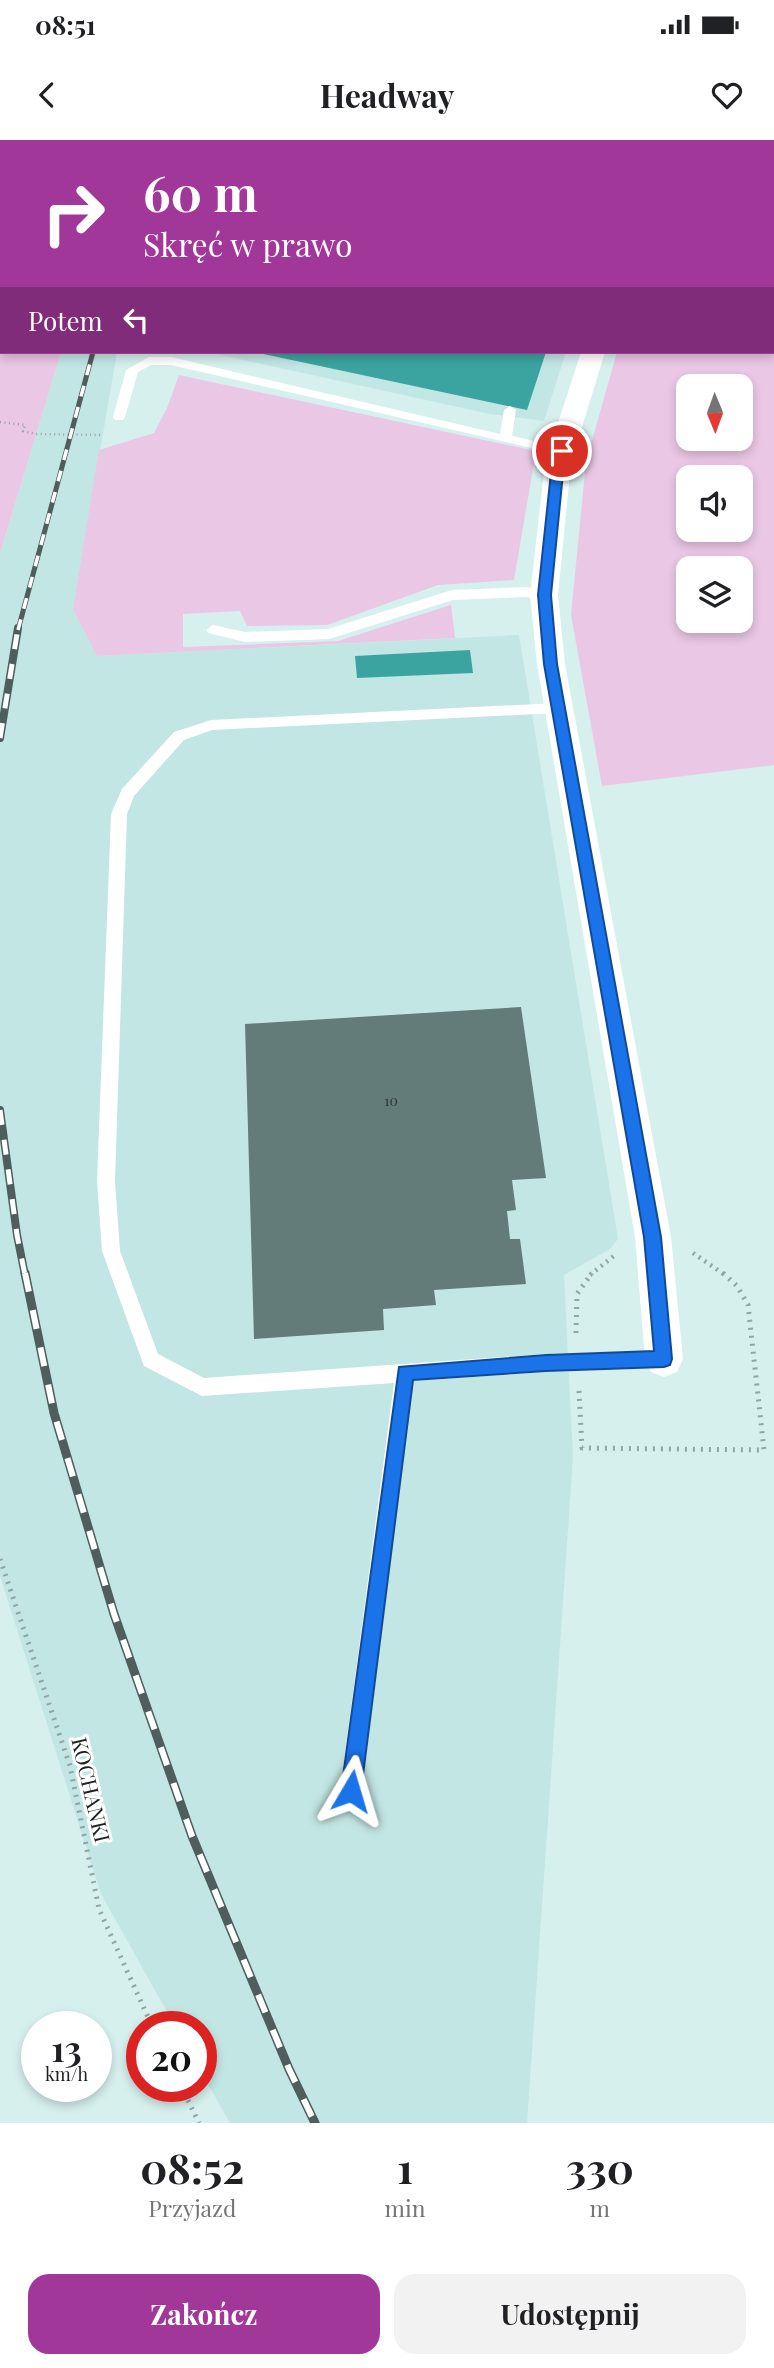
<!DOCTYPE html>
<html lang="pl">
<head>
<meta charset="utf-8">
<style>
	:root { --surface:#fff; --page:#f2f2f2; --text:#202124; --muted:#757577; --accent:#a13799 }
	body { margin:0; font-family:"Playfair Display",serif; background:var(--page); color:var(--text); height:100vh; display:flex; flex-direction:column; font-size:26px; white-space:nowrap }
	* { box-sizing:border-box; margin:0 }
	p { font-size:23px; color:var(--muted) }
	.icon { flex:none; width:38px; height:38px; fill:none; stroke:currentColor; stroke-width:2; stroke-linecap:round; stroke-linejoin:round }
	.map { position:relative; height:1983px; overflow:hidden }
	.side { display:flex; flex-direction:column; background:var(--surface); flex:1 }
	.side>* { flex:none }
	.guide { position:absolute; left:0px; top:0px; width:775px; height:214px; box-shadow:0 4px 10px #0003; background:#a13799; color:#fff; overflow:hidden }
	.needle { width:46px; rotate:179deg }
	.buttons { position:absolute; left:676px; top:234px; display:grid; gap:14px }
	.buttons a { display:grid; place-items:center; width:77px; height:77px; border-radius:14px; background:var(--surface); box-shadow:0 4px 10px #0003; font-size:35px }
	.speed { position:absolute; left:21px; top:1871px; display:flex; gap:14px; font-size:35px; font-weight:700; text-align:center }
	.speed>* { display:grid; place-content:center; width:91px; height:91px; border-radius:50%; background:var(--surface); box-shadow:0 4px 10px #0003; line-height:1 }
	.speed small { font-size:18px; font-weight:400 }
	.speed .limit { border:10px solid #d22; background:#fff; color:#111 }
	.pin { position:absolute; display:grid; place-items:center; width:60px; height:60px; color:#fff; margin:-30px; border:4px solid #fff; border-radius:50%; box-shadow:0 2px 7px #0007 }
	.me { position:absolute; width:77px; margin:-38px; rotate:7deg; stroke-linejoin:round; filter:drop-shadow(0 0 5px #0008) }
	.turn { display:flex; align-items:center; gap:24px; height:147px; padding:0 28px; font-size:32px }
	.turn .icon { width:91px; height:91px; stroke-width:2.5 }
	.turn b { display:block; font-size:49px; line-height:60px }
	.then { display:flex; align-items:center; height:66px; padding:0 28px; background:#0003; gap:14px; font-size:26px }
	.eta { display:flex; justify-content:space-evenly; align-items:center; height:119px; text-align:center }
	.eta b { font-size:42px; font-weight:700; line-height:49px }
	.action { display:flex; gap:14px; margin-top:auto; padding:14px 28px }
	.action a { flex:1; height:80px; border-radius:21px; background:var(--accent); color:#fff; font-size:28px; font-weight:700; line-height:80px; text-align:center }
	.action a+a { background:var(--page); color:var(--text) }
	.status { display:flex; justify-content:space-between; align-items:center; height:49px; padding:0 35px; background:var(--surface); direction:ltr }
	.status svg { height:19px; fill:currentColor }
	header { display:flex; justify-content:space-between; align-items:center; height:91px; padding:0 28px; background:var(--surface); font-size:32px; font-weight:700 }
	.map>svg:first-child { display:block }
</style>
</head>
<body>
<div class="status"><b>08:51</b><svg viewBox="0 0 49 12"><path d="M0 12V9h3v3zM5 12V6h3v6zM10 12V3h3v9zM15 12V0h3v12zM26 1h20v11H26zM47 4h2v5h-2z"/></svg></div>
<header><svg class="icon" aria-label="back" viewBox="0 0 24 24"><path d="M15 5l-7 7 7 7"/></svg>Headway<svg class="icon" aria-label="heart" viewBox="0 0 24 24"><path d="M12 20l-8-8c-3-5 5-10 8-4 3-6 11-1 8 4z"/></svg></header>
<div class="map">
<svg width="774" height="1983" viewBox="0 0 774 1983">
	<rect width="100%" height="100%" fill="#d6f0ee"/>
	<path fill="#c2e6e4" d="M 61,212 L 117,212 L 73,469 L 97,516 L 519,495 L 618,1099 L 610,1109 L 564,1135 L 573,1317 L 527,1983 L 230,1983 L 201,1932 L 201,1886 L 175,1886 L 101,1754 L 0,1436 L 0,413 Z
		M 207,212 L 566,212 L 544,281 L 490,274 Z"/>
	<path fill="#eac7e5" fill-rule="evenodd" d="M 0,0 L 101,2 L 2,2 L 2,212 L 61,212 L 0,413 Z
		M 175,0 L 430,0 L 174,2 Z
		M 774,99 L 774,625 L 602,646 L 571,475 L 586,322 L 617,212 L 774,212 ZM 688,247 L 740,247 L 740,299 L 688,299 ZM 688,338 L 740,338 L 740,390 L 688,390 ZM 688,429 L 740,429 L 740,481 L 688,481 Z
		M 179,235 L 536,311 L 514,440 L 438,445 L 327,485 L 247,486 L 240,471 L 183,474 L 183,507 L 338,501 L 451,465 L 455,498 L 97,516 L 73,469 L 99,310 L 154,293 L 167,268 Z"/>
	<path fill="#3ca4a0" d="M 254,212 L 546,212 L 527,270 Z
		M 470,510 L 473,533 L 357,538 L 355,516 Z"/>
	<path fill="#637b79" d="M 521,867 L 546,1038 L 512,1040 L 516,1070 L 507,1071 L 510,1099 L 520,1099 L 526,1144 L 434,1150 L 436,1165 L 383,1169 L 384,1190 L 254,1199 L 245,884 Z"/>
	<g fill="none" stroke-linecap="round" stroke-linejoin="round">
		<path stroke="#91a5a4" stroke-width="2.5" stroke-dasharray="1 3.5" stroke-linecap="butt" d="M 584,0 L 586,2
			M 0,282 L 25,285 L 23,291 L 36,294 L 103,295"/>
		<path stroke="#91a5a4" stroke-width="4.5" stroke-dasharray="2 5" stroke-linecap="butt" d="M 693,1113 L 725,1135
			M 590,1135 L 615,1115"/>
		<path stroke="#91a5a4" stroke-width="5" stroke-dasharray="2 6" stroke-linecap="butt" d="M 576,1193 L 577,1154 L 592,1133
			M 579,1251 L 582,1308 L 764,1310 L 748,1165 L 737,1146 L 723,1133
			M 0,1419 L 70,1626 L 99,1769 L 152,1886
			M 181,1946 L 199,1983"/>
		<path fill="#fff" fill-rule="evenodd" d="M 149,217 L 171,217 L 500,294 L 504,270 L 510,266 L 516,270 L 512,296 L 562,307 L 568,311 L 562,315 L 171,225 L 151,225 L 138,232 L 125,277 L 123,280 L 115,280 L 113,277 L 126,230 Z
			M 526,447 L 549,452 L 551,455 L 544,460 L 526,457 L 453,460 L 329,499 L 245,502 L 208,493 L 206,490 L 213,485 L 245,492 L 328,489 L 452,450 Z
			M 558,563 L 565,568 L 558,573 L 212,590 L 184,600 L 134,656 L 127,674 L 115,1041 L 120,1111 L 158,1214 L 204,1238 L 546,1214 L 664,1210 L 671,1213 L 674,1219 L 671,1225 L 664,1228 L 546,1232 L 413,1241 L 362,1651 L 359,1659 L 351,1662 L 343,1659 L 340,1651 L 394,1243 L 202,1256 L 144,1226 L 102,1111 L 97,1041 L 111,674 L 122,649 L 174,592 L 211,580 Z"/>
		<path fill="#fff" fill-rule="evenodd" d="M 488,0 L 517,0 L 518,2 L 490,2 Z
			M 581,212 L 605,212 L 571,323 L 558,455 L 565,524 L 671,1097 L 683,1219 L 677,1232 L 664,1237 L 651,1232 L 645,1219 L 635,1097 L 537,524 L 530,455 L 545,323 Z"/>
		<g stroke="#4f5d5c" stroke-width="5">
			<path id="rail-far2" d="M 18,490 L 93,212"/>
		</g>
		<g stroke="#4f5d5c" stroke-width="8">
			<path id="rail-far1" d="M 0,598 L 18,488
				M 0,970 L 17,1095 L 25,1135"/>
		</g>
		<g stroke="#4f5d5c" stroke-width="9">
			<path id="rail" d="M 25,1133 L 54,1273 L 114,1474 L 192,1696 L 289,1929 L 315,1983"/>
		</g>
		<use href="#rail-far2" stroke="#fff" stroke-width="3.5" stroke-dasharray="11" stroke-linecap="butt"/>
		<use href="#rail-far1" stroke="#fff" stroke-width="5" stroke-dasharray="15" stroke-linecap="butt"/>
		<use href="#rail" stroke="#fff" stroke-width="6" stroke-dasharray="19" stroke-linecap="butt"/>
	</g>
	<path fill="#1a73e8" stroke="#114b97" stroke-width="2" d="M 562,307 L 568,311 L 564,323 L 551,455 L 557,524 L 661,1097 L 672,1219 L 670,1225 L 664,1227 L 546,1231 L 413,1240 L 361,1651 L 358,1658 L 351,1661 L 344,1658 L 341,1651 L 399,1227 L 546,1215 L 654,1211 L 644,1097 L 544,524 L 538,455 L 552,323 L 556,311 Z"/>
	<g text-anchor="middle" stroke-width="6" stroke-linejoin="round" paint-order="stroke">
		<g font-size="14" fill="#2c3938">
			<text x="391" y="966">10</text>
		</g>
		<g font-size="21" fill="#1a2323" stroke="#fff">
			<text transform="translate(90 1650) rotate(77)" y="7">KOCHANKI</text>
		</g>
	</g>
</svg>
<div class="buttons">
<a><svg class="needle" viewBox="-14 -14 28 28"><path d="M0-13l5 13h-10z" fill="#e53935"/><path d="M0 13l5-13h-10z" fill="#757577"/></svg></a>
<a><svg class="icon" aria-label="sound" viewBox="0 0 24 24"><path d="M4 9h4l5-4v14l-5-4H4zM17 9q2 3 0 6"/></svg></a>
<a><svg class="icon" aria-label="layers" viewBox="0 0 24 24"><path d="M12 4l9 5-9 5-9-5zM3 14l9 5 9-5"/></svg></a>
</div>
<div class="speed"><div>13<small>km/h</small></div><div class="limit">20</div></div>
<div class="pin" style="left:562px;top:311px;background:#d93025"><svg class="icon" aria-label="arrive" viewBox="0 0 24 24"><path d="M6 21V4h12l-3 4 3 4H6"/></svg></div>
<svg class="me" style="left:351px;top:1651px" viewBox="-20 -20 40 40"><path d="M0-17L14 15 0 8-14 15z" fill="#1a73e8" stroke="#fff" stroke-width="4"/></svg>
<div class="guide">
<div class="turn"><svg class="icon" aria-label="right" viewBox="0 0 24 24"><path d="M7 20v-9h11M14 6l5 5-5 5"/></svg><div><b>60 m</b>Skręć w prawo</div></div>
<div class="then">Potem<svg class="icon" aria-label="left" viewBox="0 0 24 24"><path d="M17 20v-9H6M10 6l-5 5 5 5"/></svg></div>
</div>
</div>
<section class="side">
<div class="eta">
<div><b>08:52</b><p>Przyjazd</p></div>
<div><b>1</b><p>min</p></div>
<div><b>330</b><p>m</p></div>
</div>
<div class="action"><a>Zakończ</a><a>Udostępnij</a></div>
</section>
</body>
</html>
